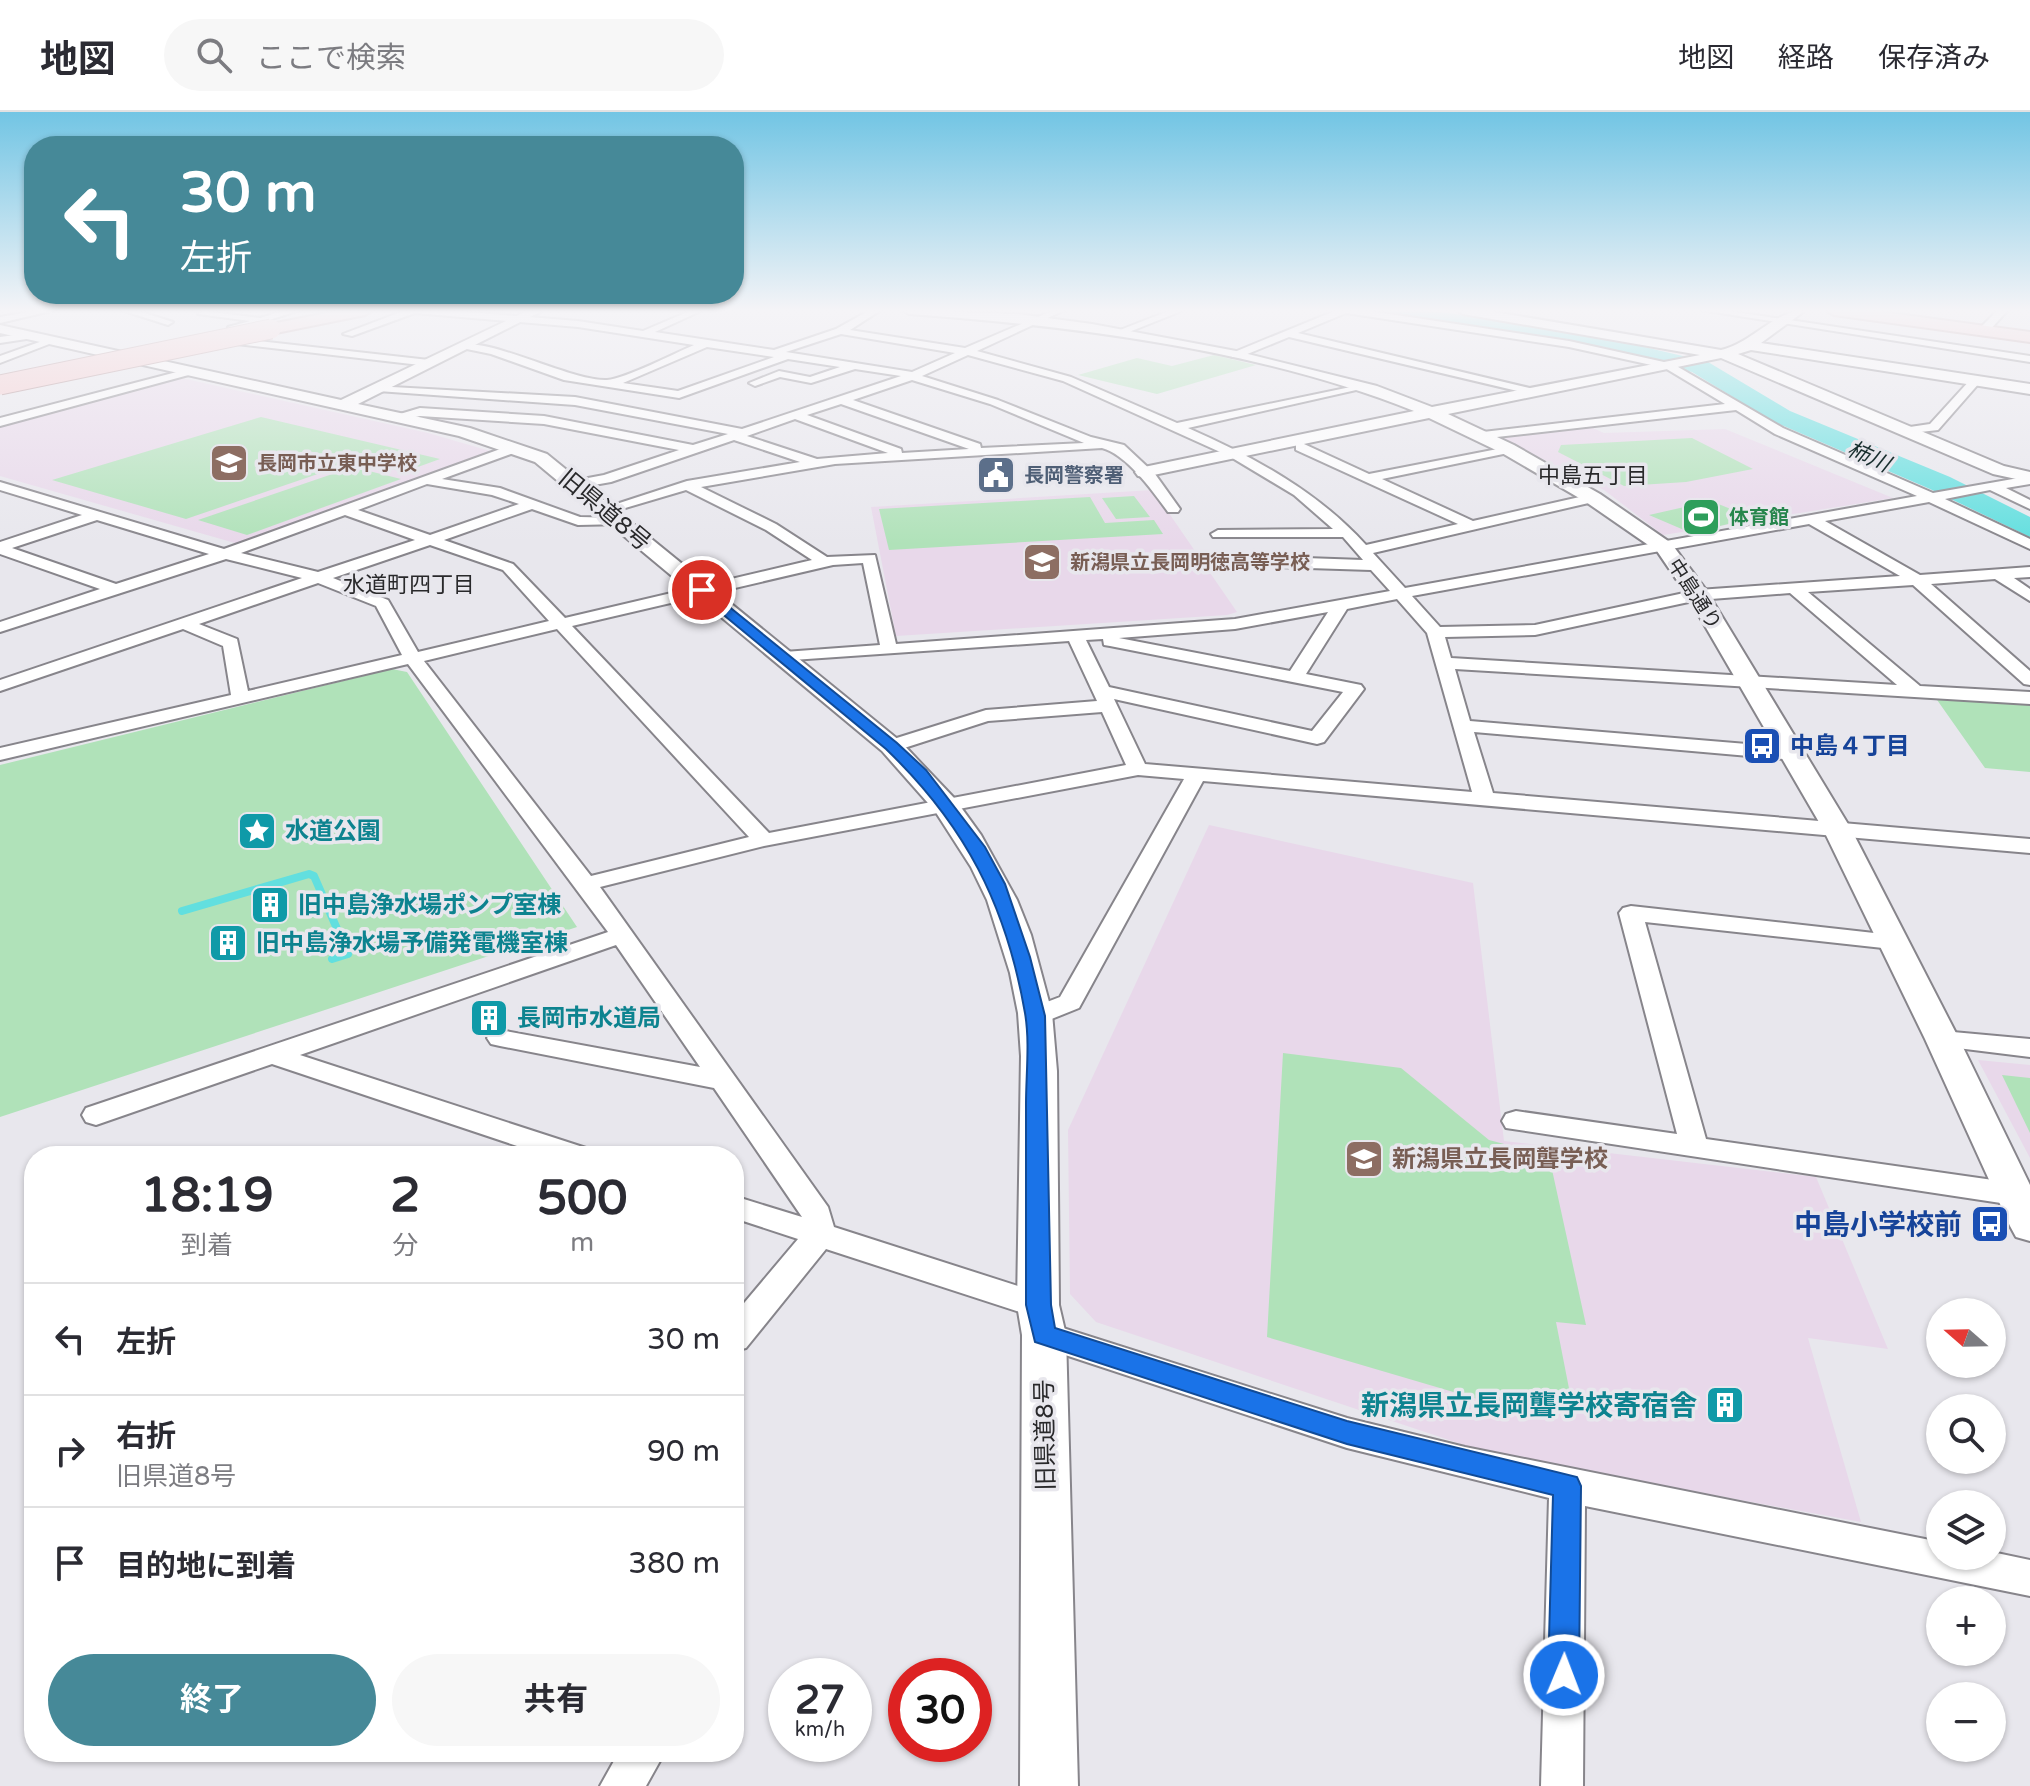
<!DOCTYPE html>
<html lang="ja">
<head>
<meta charset="utf-8">
<style>
	:root { --surface:#fff; --page:#f7f7f7; --text:#2b2b33; --muted:#7c7c81; --line:#e1e1e2; --accent:#468998 }
	body { margin:0; font-family:"Varela Round","Noto Sans JP",sans-serif; background:var(--page); color:var(--text); height:100vh; display:flex; flex-direction:column; font-size:30px; white-space:nowrap }
	* { box-sizing:border-box; margin:0 }
	p { font-size:26px; color:var(--muted) }
	.icon { flex:none; width:44px; height:44px; fill:none; stroke:currentColor; stroke-width:2; stroke-linecap:round; stroke-linejoin:round }
	.map { position:relative; flex:1; overflow:hidden }
	.details { position:absolute; left:24px; top:1034px; width:720px; height:616px; display:flex; flex-direction:column; background:var(--surface); border-radius:32px; box-shadow:0 2px 6px #0004 }
	.details>* { flex:none }
	.guide { position:absolute; left:24px; top:24px; width:720px; height:168px; border-radius:32px; box-shadow:0 2px 6px #0004; background:#468998; color:#fff; overflow:hidden }
	.needle { width:52px; rotate:290deg }
	.fabs { position:absolute; left:1926px; top:1186px; display:grid; gap:16px }
	.fabs a { display:grid; place-items:center; width:80px; height:80px; border-radius:50%; background:var(--surface); box-shadow:0 2px 6px #0004; font-size:40px }
	.speed { position:absolute; left:768px; top:1546px; display:flex; gap:16px; font-size:40px; font-weight:700; text-align:center }
	.speed>* { display:grid; place-content:center; width:104px; height:104px; border-radius:50%; background:var(--surface); box-shadow:0 2px 6px #0004; line-height:1 }
	.speed small { font-size:20px; font-weight:400 }
	.speed .limit { border:12px solid #d22; background:#fff; color:#111 }
	.pin { position:absolute; display:grid; place-items:center; width:68px; height:68px; color:#fff; margin:-34px; border:4px solid #fff; border-radius:50%; box-shadow:0 2px 8px #0007 }
	.me { position:absolute; width:88px; margin:-44px; rotate:1deg; stroke-linejoin:round; filter:drop-shadow(0 0 6px #0008) }
	.turn { display:flex; align-items:center; gap:28px; height:168px; padding:0 24px; font-size:36px }
	.turn .icon { width:104px; height:104px; stroke-width:2.5 }
	.turn b { display:block; font-size:56px; line-height:68px }
	.eta { display:flex; justify-content:space-evenly; align-items:center; height:136px; text-align:center }
	.eta b { font-size:48px; font-weight:700; line-height:56px }
	.cta { display:flex; gap:16px; margin-top:auto; padding:16px 24px }
	.cta a { flex:1; height:92px; border-radius:48px; background:var(--accent); color:#fff; font-size:32px; font-weight:700; line-height:92px; text-align:center }
	.cta a+a { background:var(--page); color:var(--text) }
	ul { padding:0; list-style:none }
	li { display:flex; align-items:center; gap:24px; height:112px; padding:0 24px; border-top:2px solid var(--line) }
	li div { flex:1 }
	li b { display:block; font-size:30px }
	li em { font-style:normal }
	header { display:flex; align-items:center; gap:48px; box-sizing:border-box; height:112px; padding:0 40px; background:var(--surface); border-bottom:2px solid var(--line) }
	header strong { font-size:38px }
	nav { display:flex; gap:44px; margin-inline-start:auto; font-size:28px }
	.search { width:560px; height:72px; background:var(--page); display:flex; align-items:center; gap:20px; box-sizing:border-box; padding:0 28px; border-radius:44px; color:var(--muted); font-size:30px }
	.map>svg:first-child { display:block }
</style>
</head>
<body>
<header>
<strong>地図</strong>
<div class="search"><svg class="icon" aria-label="search" viewBox="0 0 24 24"><circle cx="10" cy="10" r="6"/><path d="M15 15l6 6"/></svg>ここで検索</div>
<nav><a>地図</a><a>経路</a><a>保存済み</a></nav>
</header>
<div class="map">
<svg width="2030" height="1674" viewBox="0 0 2030 1674">
	<rect width="100%" height="100%" fill="#e8e7ed"/>
	<path fill="#e8d8ea" d="M 177,265 L 428,321 L 490,339 L 242,433 L 0,364 L 0,313 Z
		M 1586,313 L 1604,321 L 1725,317 L 1893,386 L 1663,423 L 1604,378 L 1501,326 Z
		M 1153,378 L 1237,500 L 1227,503 L 896,524 L 871,395 Z
		M 1209,713 L 1473,771 L 1504,1029 L 1816,1065 L 1888,1237 L 1808,1226 L 1861,1410 L 1609,1364 L 1467,1334 L 1096,1210 L 1070,1182 L 1068,1018 Z
		M 1978,948 L 2030,953 L 2030,1046 Z"/>
	<path fill="#b0e2b9" d="M 1214,243 L 1256,253 L 1157,282 L 1078,263 L 1137,246 L 1172,254 Z
		M 261,305 L 440,347 L 404,360 L 356,349 L 186,407 L 52,368 Z
		M 1692,326 L 1753,357 L 1686,370 L 1624,374 L 1558,340 L 1561,333 Z
		M 353,355 L 401,367 L 247,423 L 198,408 Z
		M 1134,384 L 1150,405 L 1116,407 L 1102,386 Z
		M 1090,385 L 1105,411 L 1154,408 L 1163,422 L 889,438 L 879,397 Z
		M 1711,389 L 1753,406 L 1691,421 L 1649,403 Z
		M 392,557 L 407,560 L 577,815 L 0,1005 L 0,653 Z
		M 1935,585 L 2030,592 L 2030,660 L 1985,656 Z
		M 1283,941 L 1401,956 L 1489,1028 L 1549,1044 L 1586,1213 L 1556,1210 L 1574,1302 L 1484,1289 L 1267,1225 Z
		M 2002,963 L 2030,966 L 2030,1021 Z"/>
	<g fill="none" stroke-linecap="round" stroke-linejoin="round">
		<path stroke="#62dfdf" stroke-width="8" d="M 182,799 L 309,762 L 314,764 L 348,842 L 332,847"/>
		<path fill="#62dfdf" fill-rule="evenodd" d="M 1375,198 L 1424,198 L 1564,216 L 1708,250 L 1790,299 L 1950,365 L 2030,405 L 2030,425 L 1930,377 L 1772,309 L 1692,260 L 1564,228 L 1384,204 Z"/>
		<g stroke="#87858b" stroke-width="4">
			<path id="minor" d="M 38,198 L 55,198 L 0,211 L 0,205 Z
				M 121,198 L 135,198 L 173,210 L 168,213 Z
				M 286,198 L 300,198 L 232,220 L 228,219 L 228,215 L 250,209 L 198,202 L 203,199 L 260,206 Z
				M 406,198 L 443,198 L 578,209 L 643,219 L 692,198 L 703,198 L 655,220 L 774,238 L 836,217 L 870,198 L 881,198 L 850,218 L 965,236 L 1054,198 L 1065,198 L 977,239 L 1071,265 L 1177,311 L 1365,272 L 1365,276 L 1188,316 C 1254,345 1317,379 1366,433 L 1458,412 L 1296,338 L 1296,332 L 1304,332 L 1369,362 L 1513,334 L 1513,340 L 1382,367 L 1473,409 L 1593,382 L 1600,386 L 1593,390 L 1373,441 L 1405,476 L 1917,384 L 1775,322 L 1736,298 L 1479,327 L 1479,321 L 1483,320 L 1725,292 L 1665,256 L 1569,235 L 1346,201 L 1298,221 L 1538,278 L 1540,280 L 1534,283 L 1289,225 L 1240,245 L 1232,245 L 1232,241 L 1337,198 L 1363,198 L 1569,229 L 1673,252 L 1783,316 L 1933,381 L 2030,364 L 2030,372 L 2006,376 L 2030,388 L 2030,397 L 1990,378 L 1945,387 L 2030,427 L 2030,437 L 1929,390 L 1825,409 L 1920,463 L 2030,455 L 2030,465 L 2014,466 L 2030,477 L 2030,489 L 1995,467 L 1931,472 L 2030,559 L 2030,573 L 2024,572 L 1913,473 L 1808,480 L 1920,574 L 2030,580 L 2030,592 L 1455,557 L 1470,609 L 1795,636 L 1805,642 L 1795,648 L 1474,620 L 1493,681 L 2030,727 L 2030,741 L 1203,669 L 1079,896 L 1044,910 L 1026,910 L 1022,904 L 1026,898 L 1060,885 L 1184,667 L 1138,663 L 764,734 L 600,775 L 828,1095 L 834,1115 L 1049,1184 L 1054,1193 L 1049,1202 L 1038,1206 L 826,1137 L 746,1236 L 734,1239 L 734,1203 L 798,1127 L 734,1106 L 734,1084 L 802,1105 L 714,976 L 500,934 L 491,932 L 487,926 L 491,920 L 500,918 L 700,955 L 616,833 L 300,943 L 589,1037 L 593,1044 L 547,1044 L 272,952 L 96,1013 L 86,1010 L 82,1003 L 86,996 L 608,820 L 408,552 L 0,648 L 0,636 L 231,583 L 223,534 L 183,517 L 0,579 L 0,568 L 302,466 L 226,447 L 0,520 L 0,510 L 100,477 L 0,442 L 0,430 L 82,403 L 0,378 L 0,370 L 224,437 L 514,332 L 520,336 L 519,339 L 442,367 L 500,376 L 580,405 L 624,406 L 624,412 L 578,413 L 532,397 L 444,428 L 513,452 L 565,506 L 812,448 L 766,418 L 686,378 L 605,402 L 598,398 L 687,369 L 800,350 L 734,328 L 611,370 L 577,376 L 572,375 L 572,369 L 604,363 L 679,338 L 544,312 L 420,304 L 396,309 L 390,305 L 420,296 L 544,304 L 693,333 L 728,322 L 575,293 L 378,279 L 372,276 L 374,274 L 575,285 L 742,317 L 901,264 L 855,257 L 811,271 L 780,265 L 755,274 L 749,271 L 779,259 L 810,265 L 840,255 L 788,247 L 679,286 L 564,268 L 491,242 L 457,235 C 480,220 571,270 607,268 C 625,267 675,241 694,233 L 578,215 L 415,201 L 352,224 L 343,222 ZM 841,222 L 955,241 L 912,260 L 786,240 ZM 707,235 L 774,245 L 678,279 L 623,271 ZM 968,243 L 1063,269 L 1229,344 L 1294,383 L 1333,417 L 1218,418 L 1211,422 L 1213,425 L 1343,425 L 1363,448 L 1277,445 L 1269,450 L 1277,455 L 1371,458 L 1390,479 L 1235,507 L 896,532 L 875,443 L 827,445 L 776,412 L 701,375 L 835,352 L 1102,336 C 1126,342 1153,379 1168,400 L 1178,400 L 1180,397 L 1155,362 L 1124,333 L 1091,325 L 998,288 L 922,264 ZM 912,268 L 990,292 L 1084,331 L 981,336 L 980,332 L 853,288 ZM 841,292 L 969,337 L 902,341 L 901,337 L 807,303 ZM 795,307 L 888,341 L 817,347 L 747,324 ZM 427,372 L 492,383 L 519,392 L 430,423 L 358,398 ZM 345,403 L 415,428 L 318,460 L 241,441 ZM 97,408 L 209,442 L 116,472 L 12,436 ZM 1809,412 L 1900,464 L 1698,478 L 1535,513 L 1440,515 L 1412,484 ZM 430,433 L 503,458 L 549,509 L 418,540 L 388,488 L 333,466 ZM 863,451 L 880,533 L 784,540 L 778,541 L 775,545 L 778,549 L 1069,529 L 1097,589 L 986,598 L 884,630 L 881,634 L 884,638 L 898,638 L 988,609 L 1102,600 L 1126,653 L 769,721 L 572,514 L 833,453 ZM 318,471 L 376,494 L 402,543 L 248,579 L 237,527 L 199,512 ZM 1790,481 L 1897,573 L 1451,546 L 1445,525 L 1535,523 L 1698,488 ZM 1397,487 L 1427,521 L 1472,680 L 1145,652 L 1114,587 L 1317,632 L 1324,630 L 1364,577 L 1361,573 L 1306,562 L 1347,497 ZM 1328,500 L 1290,559 L 1119,526 L 1235,517 ZM 557,517 L 749,725 L 591,764 L 424,549 ZM 1103,527 L 1104,533 L 1110,534 L 1343,580 L 1312,619 L 1109,575 L 1086,528 Z
				M 1171,198 L 1184,198 L 1124,222 L 1115,220 Z
				M 1701,198 L 1722,198 L 2030,244 L 2030,250 Z
				M 1998,198 L 2008,198 L 1988,220 L 1980,220 L 1980,216 Z
				M 29,221 L 34,224 L 33,226 L 0,231 L 0,225 Z
				M 232,226 L 429,248 L 434,251 L 429,254 L 228,231 L 227,229 Z
				M 48,227 L 57,229 L 0,251 L 0,244 Z
				M 192,256 L 198,259 L 196,261 L 0,314 L 0,306 Z
				M 1971,267 L 1981,269 L 1938,318 L 1903,322 L 1903,316 L 1930,312 Z
				M 1631,794 L 1892,823 L 1900,825 L 1904,830 L 1900,835 L 1892,837 L 1645,810 L 1706,1027 L 2014,1071 L 2024,1074 L 2029,1082 L 2024,1090 L 2014,1093 L 1506,1016 L 1502,1009 L 1506,1002 L 1516,999 L 1677,1022 L 1619,801 L 1623,796 Z
				M 1942,919 L 2030,927 L 2030,945 L 1933,933 L 1929,927 L 1933,921 Z
				M 1044,1210 L 1347,1306 L 1465,1335 L 1940,1430 L 1940,1444 L 1992,1444 L 1992,1440 L 2030,1448 L 2030,1484 L 1585,1394 L 1583,1674 L 1541,1674 L 1549,1386 L 1347,1336 L 1032,1232 L 1028,1223 L 1032,1214 Z
				M 619,1640 L 665,1640 L 646,1674 L 600,1674 Z"/>
		</g>
		<g stroke="#87858b" stroke-width="4">
			<path id="tertiary" d="M 529,198 L 544,198 L 358,292 L 470,316 L 547,342 L 900,629 L 955,687 L 981,723 L 1017,788 L 1031,823 L 1052,901 L 1057,959 L 1059,1193 L 1066,1223 L 1078,1674 L 1020,1674 L 1022,1223 L 1017,1193 L 1021,944 L 1018,901 L 1010,861 L 987,788 L 971,755 L 935,699 L 882,639 L 535,350 L 459,324 L 0,221 L 0,213 L 341,288 Z
				M 903,198 L 1018,202 L 1092,212 L 1236,239 L 1377,274 L 1432,295 L 1700,243 L 1463,202 L 1457,198 L 1483,198 L 1721,238 C 1752,231 1775,198 1806,198 L 1761,231 L 2030,272 L 2030,282 L 1751,238 L 1738,242 L 2004,354 L 2030,360 L 2030,370 L 1993,362 L 1721,246 L 1448,302 L 1514,333 L 1600,382 L 1671,431 L 1706,478 L 1851,717 L 1959,927 L 2030,1073 L 2030,1129 L 2016,1125 L 2010,1114 L 1925,927 L 1823,717 L 1687,483 L 1657,439 L 1586,390 L 1502,341 L 1429,306 L 1144,365 L 1138,364 L 1135,360 L 1144,355 L 1414,299 C 1259,237 1074,214 909,202 Z"/>
		</g>
		<g stroke="#ad878a" stroke-width="4">
			<path id="trunk" d="M 342,198 L 373,198 L 365,203 L 271,222 L 262,217 L 271,212 Z
				M 1826,198 L 1868,198 L 2030,220 L 2030,230 L 1834,203 Z"/>
		</g>
		<use href="#minor" fill="#fff" fill-rule="evenodd"/>
		<use href="#tertiary" fill="#fff" fill-rule="evenodd"/>
		<use href="#trunk" fill="#f6c7ca" fill-rule="evenodd"/>
		<g stroke="#ad878a" stroke-width="21" stroke-linecap="butt">
			<path id="trunk-bridge" d="M 0,273 L 271,217"/>
		</g>
		<use href="#trunk-bridge" stroke="#f6c7ca" stroke-width="19"/>
	</g>
	<linearGradient id="sky" x2="0" y2="1"><stop stop-color="#72c5e4"/><stop offset="0.46" stop-color="#f5f4f7"/><stop offset="1" stop-color="#f5f4f7" stop-opacity="0"/></linearGradient>
	<rect width="2030" height="432" fill="url(#sky)"/>
	<path fill="#1a73e8" stroke="#114b97" stroke-width="2" d="M 697,476 L 706,476 L 897,631 L 926,658 L 985,735 L 1005,772 L 1030,845 L 1045,904 L 1051,1193 L 1055,1216 L 1347,1309 L 1577,1365 L 1581,1374 L 1579,1563 L 1574,1574 L 1564,1579 L 1553,1574 L 1548,1563 L 1553,1383 L 1347,1332 L 1035,1230 L 1026,1193 C 1026,1126 1026,1059 1026,992 C 1026,963 1030,930 1025,901 C 1006,792 965,713 886,637 L 697,481 Z"/>
	<defs>
		<g id="school-square" transform="scale(2)"><rect x="-9" y="-9" width="18" height="18" rx="4" fill="#8d6e63" stroke="#e8e7ed"/><path d="M0-5L7-2L0 1L-7-2ZM-4 1L0 2.5L4 1V4Q0 6-4 4Z" fill="#fff"/></g>
		<g id="civic-square" transform="scale(2)"><rect x="-9" y="-9" width="18" height="18" rx="4" fill="#5c6f8a" stroke="#e8e7ed"/><path d="M-.6-6.5H3V-4.5H.6V-3L4-1V1h2V6H-6V1h2V-1L-.6-3ZM-1.2 2.5V6h2.4V2.5Z" fill="#fff"/></g>
		<g id="stadium-square" transform="scale(2)"><rect x="-9" y="-9" width="18" height="18" rx="4" fill="#2e9e5b" stroke="#e8e7ed"/><path d="M0-5a6.5 5 0 1 0 0 10a6.5 5 0 1 0 0-10ZM-3.5-1.8h7v3.6h-7Z" fill="#fff"/></g>
		<g id="bus-square" transform="scale(2)"><rect x="-9" y="-9" width="18" height="18" rx="4" fill="#1a4fb4" stroke="#e8e7ed"/><path d="M-5-6H5V4H4V6H2V4H-2V6H-4V4H-5ZM-3.5-4V0h7V-4ZM-3.5 1.2v1.5H-2V1.2ZM2 1.2v1.5H3.5V1.2Z" fill="#fff"/></g>
		<g id="sight-square" transform="scale(2)"><rect x="-9" y="-9" width="18" height="18" rx="4" fill="#0f9aa8" stroke="#e8e7ed"/><path d="M0-6L1.8-2.2L6-1.7L2.9 1.2L3.7 5.4L0 3.3L-3.7 5.4L-2.9 1.2L-6-1.7L-1.8-2.2Z" fill="#fff"/></g>
		<g id="building-square" transform="scale(2)"><rect x="-9" y="-9" width="18" height="18" rx="4" fill="#0f9aa8" stroke="#e8e7ed"/><path d="M-4-6H4V6H1V3H-1V6H-4ZM-2.5-4.3h1.7v1.8h-1.7ZM.8-4.3h1.7v1.8H.8ZM-2.5-1h1.7V.8h-1.7ZM.8-1h1.7V.8H.8Z" fill="#fff"/></g>
	</defs>
	<g fill-rule="evenodd">
		<use href="#school-square" x="229" y="351"/>
		<use href="#civic-square" x="996" y="363"/>
		<use href="#stadium-square" x="1701" y="405"/>
		<use href="#school-square" x="1042" y="450"/>
		<use href="#bus-square" x="1762" y="634"/>
		<use href="#sight-square" x="257" y="719"/>
		<use href="#building-square" x="270" y="793"/>
		<use href="#building-square" x="228" y="831"/>
		<use href="#building-square" x="489" y="906"/>
		<use href="#school-square" x="1364" y="1047"/>
		<use href="#bus-square" x="1990" y="1112"/>
		<use href="#building-square" x="1725" y="1293"/>
	</g>
	<g text-anchor="middle" stroke-width="7" stroke-linejoin="round" paint-order="stroke">
		<g font-size="20" font-weight="bold" fill="#785e54" stroke="#e8e7ed" text-anchor="start">
			<text x="257" y="358">長岡市立東中学校</text>
			<text x="1070" y="457">新潟県立長岡明徳高等学校</text>
		</g>
		<g font-size="20" font-weight="bold" fill="#4e5e75" stroke="#e8e7ed" text-anchor="start">
			<text x="1024" y="370">長岡警察署</text>
		</g>
		<g font-size="20" font-weight="bold" fill="#27864d" stroke="#e8e7ed" text-anchor="start">
			<text x="1729" y="412">体育館</text>
		</g>
		<g font-size="20" fill="#29292b" stroke="#e8e7ed">
			<text transform="translate(1695 482) rotate(57)" y="7">中島通り</text>
		</g>
		<g font-size="22" font-style="italic" fill="#182e2e" stroke="#e8e7ed">
			<text transform="translate(1869 344) rotate(24)" y="8">柿川</text>
		</g>
		<g font-size="22" fill="#29292b" stroke="#e8e7ed">
			<text x="1593" y="371">中島五丁目</text>
			<text x="409" y="480">水道町四丁目</text>
		</g>
		<g font-size="24" fill="#29292b" stroke="#e8e7ed">
			<text transform="translate(605 398) rotate(40)" y="8">旧県道8号</text>
			<text transform="translate(1045 1323) rotate(-91)" y="8">旧県道8号</text>
		</g>
		<g font-size="24" font-weight="bold" fill="#164399" stroke="#e8e7ed" text-anchor="start">
			<text x="1790" y="642">中島４丁目</text>
		</g>
		<g font-size="24" font-weight="bold" fill="#0d838f" stroke="#e8e7ed" text-anchor="start">
			<text x="285" y="727">水道公園</text>
			<text x="298" y="801">旧中島浄水場ポンプ室棟</text>
			<text x="256" y="839">旧中島浄水場予備発電機室棟</text>
			<text x="517" y="914">長岡市水道局</text>
		</g>
		<g font-size="24" font-weight="bold" fill="#785e54" stroke="#e8e7ed" text-anchor="start">
			<text x="1392" y="1055">新潟県立長岡聾学校</text>
		</g>
		<g font-size="28" font-weight="bold" fill="#164399" stroke="#e8e7ed" text-anchor="end">
			<text x="1962" y="1122">中島小学校前</text>
		</g>
		<g font-size="28" font-weight="bold" fill="#0d838f" stroke="#e8e7ed" text-anchor="end">
			<text x="1697" y="1303">新潟県立長岡聾学校寄宿舎</text>
		</g>
	</g>
</svg>
<div class="fabs">
<a><svg class="needle" viewBox="-14 -14 28 28"><path d="M0-13l5 13h-10z" fill="#e53935"/><path d="M0 13l5-13h-10z" fill="#7c7c81"/></svg></a>
<a><svg class="icon" aria-label="search" viewBox="0 0 24 24"><circle cx="10" cy="10" r="6"/><path d="M15 15l6 6"/></svg></a>
<a><svg class="icon" aria-label="layers" viewBox="0 0 24 24"><path d="M12 4l9 5-9 5-9-5zM3 14l9 5 9-5"/></svg></a>
<a>+</a>
<a>−</a>
</div>
<div class="speed"><div>27<small>km/h</small></div><div class="limit">30</div></div>
<div class="pin" style="left:702px;top:478px;background:#d93025"><svg class="icon" aria-label="arrive" viewBox="0 0 24 24"><path d="M6 21V4h12l-3 4 3 4H6"/></svg></div>
<svg class="me" style="left:1564px;top:1563px" viewBox="-20 -20 40 40"><circle r="17" fill="#1a73e8" stroke="#fff" stroke-width="3"/><path d="M0-11L8 9 0 5-8 9z" fill="#fff"/></svg>
<div class="guide">
<div class="turn"><svg class="icon" aria-label="left" viewBox="0 0 24 24"><path d="M17 20v-9H6M10 6l-5 5 5 5"/></svg><div><b>30 m</b>左折</div></div>
</div>
<section class="details">
<div class="eta">
<div><b>18:19</b><p>到着</p></div>
<div><b>2</b><p>分</p></div>
<div><b>500</b><p>m</p></div>
</div>
<ul>
<li><svg class="icon" aria-label="left" viewBox="0 0 24 24"><path d="M17 20v-9H6M10 6l-5 5 5 5"/></svg><div><b>左折</b></div><em>30 m</em></li>
<li><svg class="icon" aria-label="right" viewBox="0 0 24 24"><path d="M7 20v-9h11M14 6l5 5-5 5"/></svg><div><b>右折</b><p>旧県道8号</p></div><em>90 m</em></li>
<li><svg class="icon" aria-label="arrive" viewBox="0 0 24 24"><path d="M6 21V4h12l-3 4 3 4H6"/></svg><div><b>目的地に到着</b></div><em>380 m</em></li>
</ul>
<div class="cta"><a>終了</a><a>共有</a></div>
</section>
</div>
</body>
</html>
